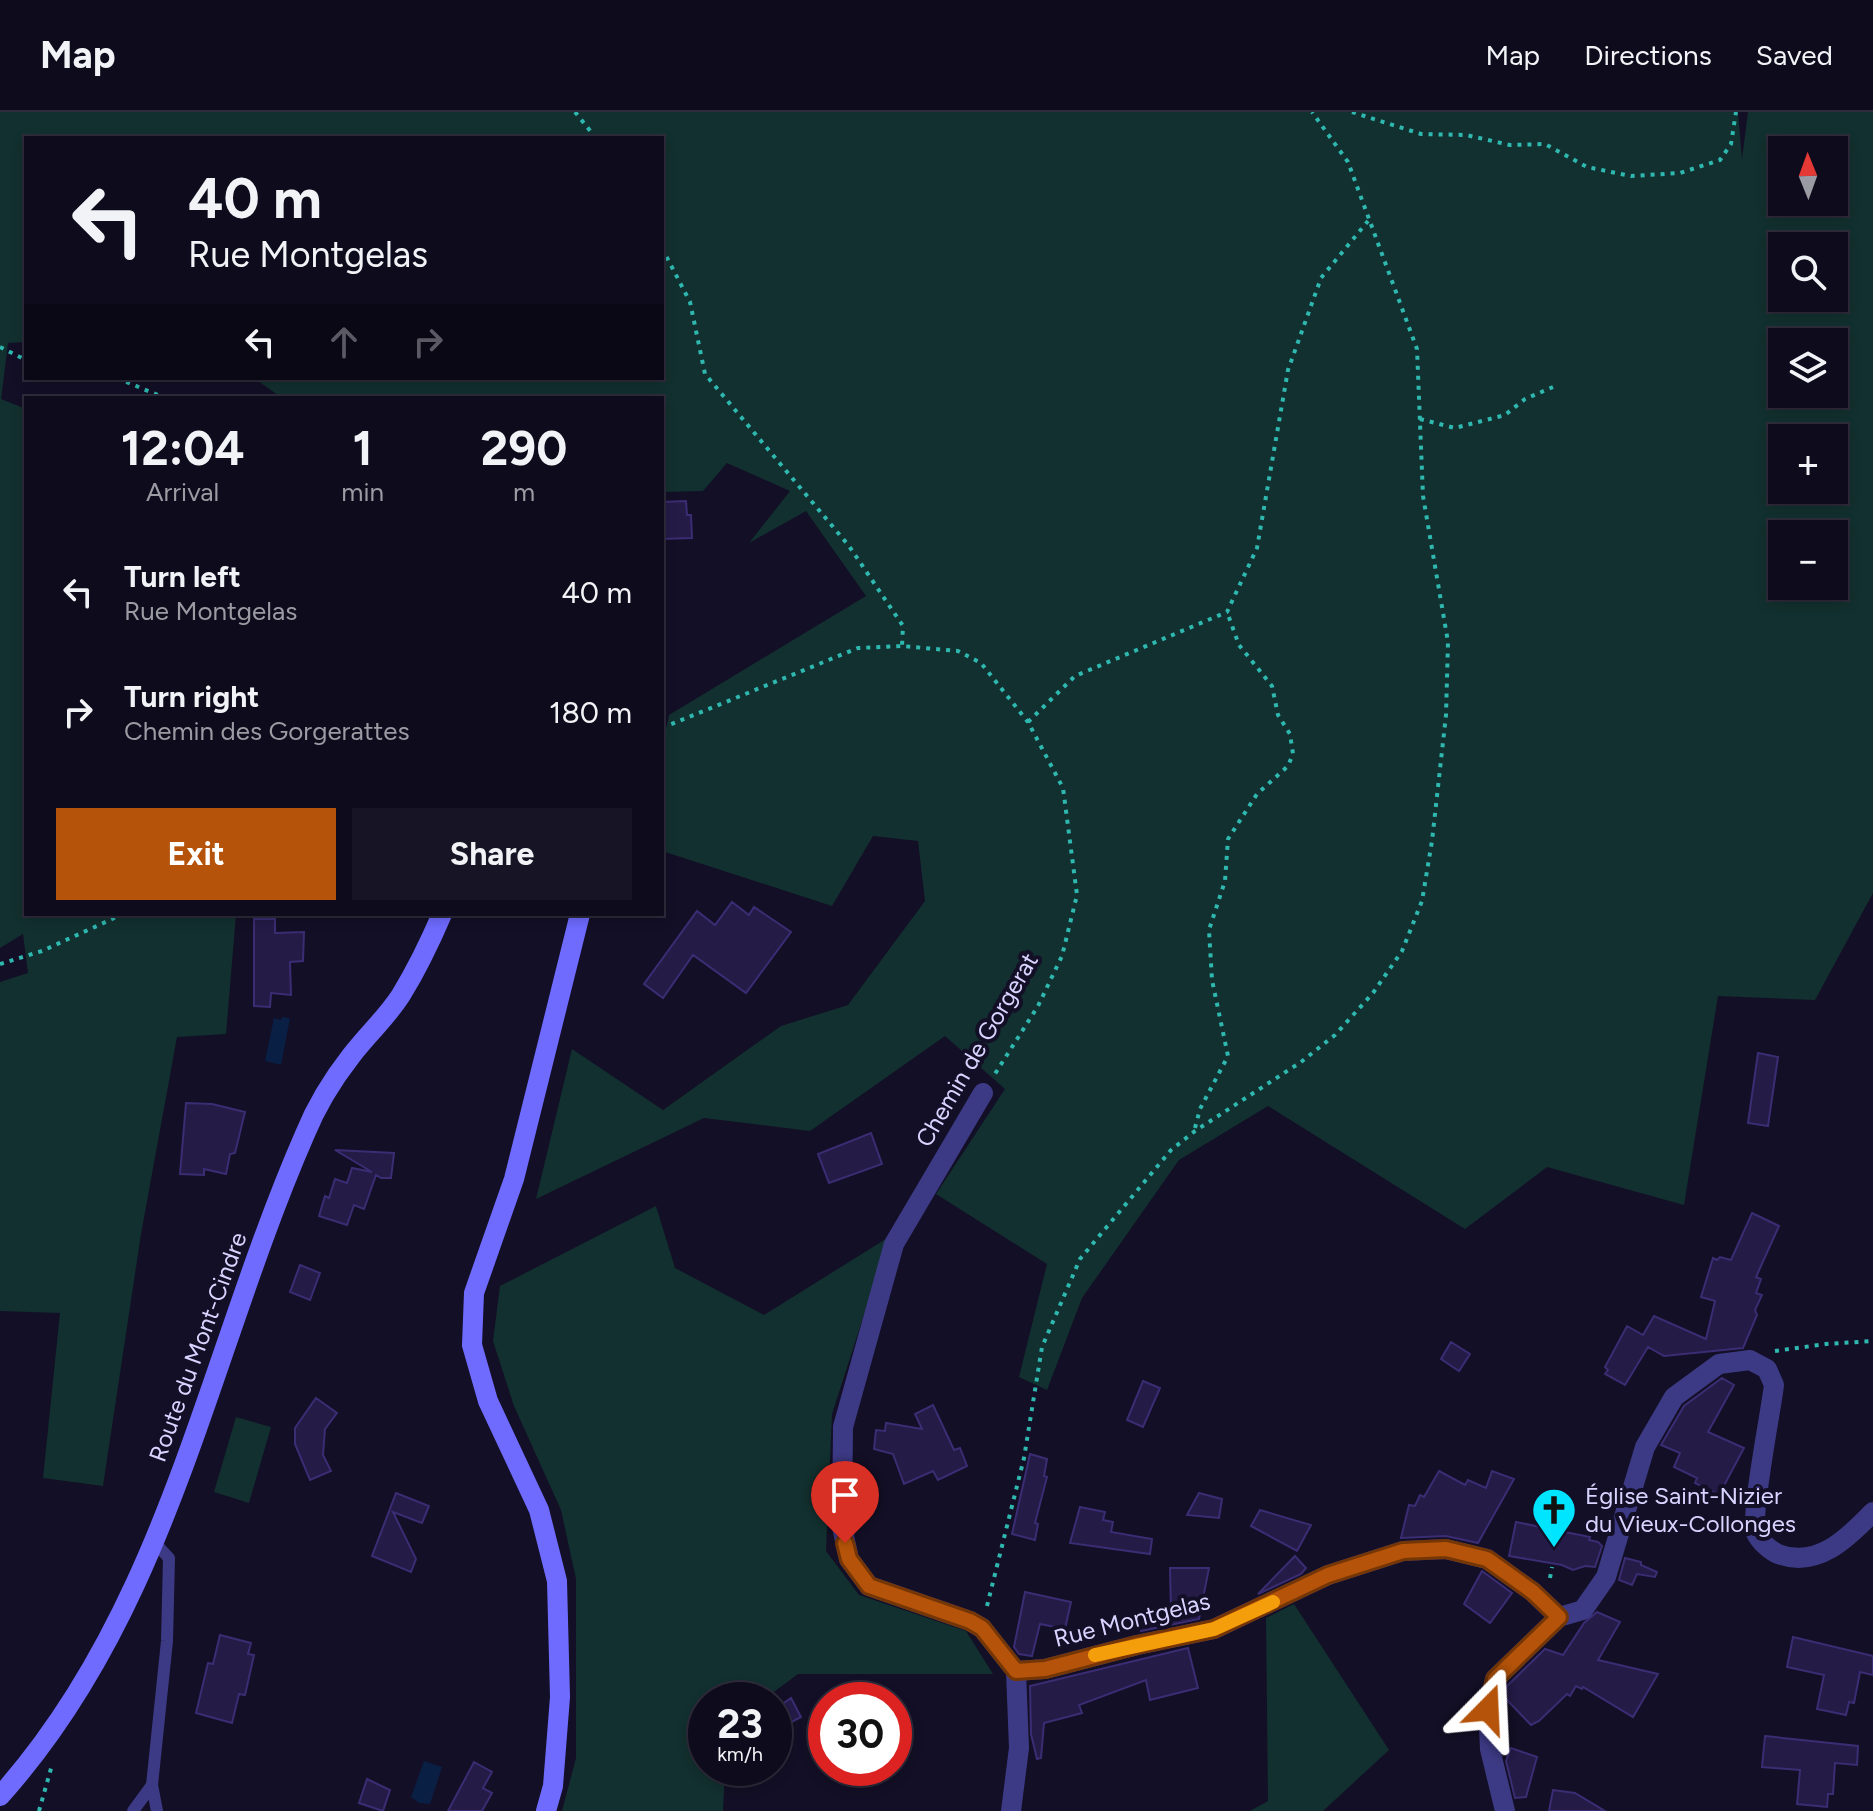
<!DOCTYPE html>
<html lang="en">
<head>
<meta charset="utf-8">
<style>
	:root { --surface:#0e0b1c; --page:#171425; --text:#f1f3f6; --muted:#9b9ba3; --line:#2e2b3b; --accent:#b45309 }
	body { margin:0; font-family:Figtree,sans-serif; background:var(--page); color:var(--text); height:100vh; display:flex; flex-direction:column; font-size:30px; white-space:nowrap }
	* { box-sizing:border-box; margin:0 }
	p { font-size:26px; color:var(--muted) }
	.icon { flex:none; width:44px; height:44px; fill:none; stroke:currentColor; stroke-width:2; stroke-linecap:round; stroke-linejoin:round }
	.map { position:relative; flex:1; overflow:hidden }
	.panel { position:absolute; left:24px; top:284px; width:640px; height:520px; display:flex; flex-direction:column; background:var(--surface); border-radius:0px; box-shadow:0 4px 12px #0003,0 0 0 2px var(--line) }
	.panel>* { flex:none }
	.banner { position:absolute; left:24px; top:24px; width:640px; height:244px; border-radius:0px; box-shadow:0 4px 12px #0003,0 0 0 2px var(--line); background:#0e0b1c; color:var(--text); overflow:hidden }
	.needle { width:52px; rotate:359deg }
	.controls { position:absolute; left:1768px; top:24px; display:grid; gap:16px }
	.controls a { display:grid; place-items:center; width:80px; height:80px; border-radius:0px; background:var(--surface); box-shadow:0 4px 12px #0003,0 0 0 2px var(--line); font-size:40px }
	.speed { position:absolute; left:688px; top:1570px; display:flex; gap:16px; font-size:40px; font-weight:700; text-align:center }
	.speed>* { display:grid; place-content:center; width:104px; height:104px; border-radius:50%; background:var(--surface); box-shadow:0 4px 12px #0003,0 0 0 2px var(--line); line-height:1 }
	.speed small { font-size:20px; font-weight:400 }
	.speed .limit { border:12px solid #d22; background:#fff; color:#111 }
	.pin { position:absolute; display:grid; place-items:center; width:68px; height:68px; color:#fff; margin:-82px -34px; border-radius:50% 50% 50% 0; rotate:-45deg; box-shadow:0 0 8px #0007 }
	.pin .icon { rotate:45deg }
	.me { position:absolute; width:88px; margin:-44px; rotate:21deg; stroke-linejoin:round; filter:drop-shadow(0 0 6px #0008) }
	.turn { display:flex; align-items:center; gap:28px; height:168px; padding:0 32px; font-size:36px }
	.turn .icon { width:104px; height:104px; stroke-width:2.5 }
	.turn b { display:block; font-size:56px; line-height:68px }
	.lanes { display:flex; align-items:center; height:76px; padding:0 32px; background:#0003; justify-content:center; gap:40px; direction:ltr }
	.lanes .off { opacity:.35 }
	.eta { display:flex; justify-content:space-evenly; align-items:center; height:136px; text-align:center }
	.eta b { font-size:48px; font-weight:700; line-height:56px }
	.action { display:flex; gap:16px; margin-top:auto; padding:16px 32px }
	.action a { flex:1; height:92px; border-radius:0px; background:var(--accent); color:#fff; font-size:32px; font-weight:700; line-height:92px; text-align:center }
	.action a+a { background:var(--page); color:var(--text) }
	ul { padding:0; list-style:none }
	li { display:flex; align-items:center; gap:24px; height:120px; padding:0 32px }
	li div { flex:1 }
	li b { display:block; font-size:30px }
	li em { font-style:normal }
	header { display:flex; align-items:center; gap:48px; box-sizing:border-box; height:112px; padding:0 40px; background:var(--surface); border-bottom:2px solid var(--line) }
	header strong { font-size:38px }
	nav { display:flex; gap:44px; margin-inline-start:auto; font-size:28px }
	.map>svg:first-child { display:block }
</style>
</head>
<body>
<header>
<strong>Map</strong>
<nav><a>Map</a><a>Directions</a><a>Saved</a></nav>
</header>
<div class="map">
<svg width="1873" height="1699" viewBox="0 0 1873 1699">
	<rect width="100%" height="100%" fill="#130f26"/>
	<path fill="#12302f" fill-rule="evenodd" d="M 0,0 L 1738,0 L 1742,47 L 1748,0 L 1873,0 L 1873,781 L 1815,888 L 1718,884 L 1684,1093 L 1547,1055 L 1465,1117 L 1268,994 L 1179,1048 L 1082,1186 L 1047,1278 L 1019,1265 L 1047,1152 L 936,1082 L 1005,977 L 945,924 L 810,1019 L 704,1006 L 536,1087 L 572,937 L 663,998 L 781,914 L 848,893 L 925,789 L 918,729 L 873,724 L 832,794 L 662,739 L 662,636 L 669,603 L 866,484 L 806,399 L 749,431 L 790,379 L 727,351 L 703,379 L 662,380 L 662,286 L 282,286 L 254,266 L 662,266 L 662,26 L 26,26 L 26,230 L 8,231 L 1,287 L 26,297 L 26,802 L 236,802 L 226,922 L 177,925 L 141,1122 L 103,1374 L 43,1366 L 60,1201 L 0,1199 L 0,870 L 28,861 L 23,822 L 0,836 ZM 1782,38 L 1834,38 L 1834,90 L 1782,90 ZM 1782,134 L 1834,134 L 1834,186 L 1782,186 ZM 1782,230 L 1834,230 L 1834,282 L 1782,282 ZM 1834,326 L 1834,378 L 1782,378 L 1782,326 ZM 1834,422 L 1834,474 L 1782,474 L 1782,422 Z
		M 656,1094 L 675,1156 L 764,1203 L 889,1125 L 832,1302 L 826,1439 L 859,1483 L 966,1519 L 993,1562 L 798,1562 L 763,1588 L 706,1588 L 706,1656 L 725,1656 L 723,1699 L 562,1699 L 576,1646 L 576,1467 L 561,1398 L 514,1294 L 493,1229 L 500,1174 Z
		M 236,1305 L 271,1315 L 249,1391 L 214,1380 Z
		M 1294,1492 L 1389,1638 L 1323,1699 L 1250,1699 L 1268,1689 L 1266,1506 Z"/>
	<path fill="#0a1f44" d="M 282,905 L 290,906 L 281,953 L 265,949 L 274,906 L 281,908 Z
		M 424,1649 L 442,1655 L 430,1692 L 419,1691 L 411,1685 Z"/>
	<path fill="#241b47" stroke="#3b2d73" stroke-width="2" d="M 686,389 L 687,403 L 691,403 L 692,426 L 662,427 L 662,390 Z
		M 732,790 L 749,803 L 754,795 L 791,820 L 746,881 L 693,843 L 663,886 L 644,872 L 697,799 L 715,813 Z
		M 254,807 L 275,807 L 275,821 L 304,820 L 303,849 L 290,850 L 291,883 L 271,881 L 270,895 L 254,894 Z
		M 1758,941 L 1778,945 L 1768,1014 L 1748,1011 Z
		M 186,991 L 212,992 L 245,1000 L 235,1041 L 230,1042 L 226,1062 L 204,1057 L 204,1063 L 180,1062 Z
		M 871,1021 L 882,1052 L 829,1071 L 818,1042 Z
		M 335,1038 L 394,1041 L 391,1066 L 381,1066 L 376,1063 L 364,1097 L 354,1093 L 347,1113 L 319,1104 L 325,1084 L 329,1086 L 335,1067 L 347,1071 L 352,1056 L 372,1060 Z
		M 1752,1101 L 1779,1114 L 1756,1165 L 1761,1167 L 1756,1181 L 1762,1183 L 1755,1198 L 1757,1203 L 1743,1236 L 1664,1244 L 1648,1235 L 1625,1273 L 1605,1262 L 1608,1258 L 1605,1255 L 1627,1214 L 1643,1223 L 1654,1204 L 1706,1227 L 1715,1189 L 1701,1185 L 1713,1146 L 1717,1148 L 1720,1145 L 1731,1148 Z
		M 300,1153 L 320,1161 L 310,1188 L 290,1180 Z
		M 1451,1230 L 1470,1242 L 1459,1259 L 1441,1247 Z
		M 1722,1266 L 1734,1273 L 1708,1320 L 1744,1336 L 1719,1383 L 1695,1371 L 1697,1366 L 1674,1355 L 1680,1341 L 1661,1333 L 1684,1294 Z
		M 1143,1269 L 1160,1276 L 1143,1315 L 1127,1308 Z
		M 316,1286 L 337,1301 L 325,1317 L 323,1343 L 331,1359 L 310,1368 L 295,1332 L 295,1316 Z
		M 933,1293 L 954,1338 L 960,1336 L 967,1354 L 938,1368 L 933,1359 L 904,1372 L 893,1342 L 874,1337 L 876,1318 L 885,1319 L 886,1311 L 922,1317 L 915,1302 Z
		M 1030,1342 L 1047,1347 L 1044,1364 L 1047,1365 L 1035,1411 L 1038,1412 L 1035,1428 L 1012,1422 Z
		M 1439,1359 L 1465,1373 L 1468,1368 L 1486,1376 L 1492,1359 L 1514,1367 L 1478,1431 L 1446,1424 L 1401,1426 L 1409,1393 L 1415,1394 L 1420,1383 L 1424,1385 Z
		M 396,1381 L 429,1394 L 422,1411 L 393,1400 L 416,1447 L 411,1460 L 372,1444 Z
		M 1199,1381 L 1222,1387 L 1219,1406 L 1187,1403 Z
		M 1080,1395 L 1105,1400 L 1103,1408 L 1113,1410 L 1111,1420 L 1152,1427 L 1150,1442 L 1070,1431 Z
		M 1260,1398 L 1311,1413 L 1297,1439 L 1251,1414 Z
		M 1516,1410 L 1590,1425 L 1589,1428 L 1598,1430 L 1602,1434 L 1595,1455 L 1585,1454 L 1573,1458 L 1562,1453 L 1509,1444 Z
		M 1295,1444 L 1306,1456 L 1301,1462 L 1258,1482 Z
		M 1625,1446 L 1641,1450 L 1641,1453 L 1657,1460 L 1655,1465 L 1637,1462 L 1632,1473 L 1619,1468 Z
		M 1170,1456 L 1209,1456 L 1199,1507 L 1141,1519 L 1139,1506 L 1171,1500 Z
		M 1482,1459 L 1512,1481 L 1490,1511 L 1464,1492 Z
		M 1025,1480 L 1071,1490 L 1065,1517 L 1040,1512 L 1032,1544 L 1019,1542 L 1014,1535 Z
		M 1597,1500 L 1620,1510 L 1598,1548 L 1658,1562 L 1633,1605 L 1583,1575 L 1582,1577 L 1576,1574 L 1570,1584 L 1567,1582 L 1539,1609 L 1531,1613 L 1504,1585 L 1507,1574 L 1545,1537 L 1563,1543 L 1584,1511 Z
		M 220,1523 L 251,1531 L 248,1542 L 254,1543 L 245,1583 L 239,1582 L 232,1611 L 196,1601 L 208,1551 L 213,1552 Z
		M 1793,1525 L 1873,1544 L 1873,1563 L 1860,1560 L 1854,1591 L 1849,1590 L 1846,1603 L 1817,1597 L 1824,1563 L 1787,1555 Z
		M 1188,1536 L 1198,1576 L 1150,1588 L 1146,1568 L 1079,1593 L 1082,1601 L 1044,1611 L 1041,1646 L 1037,1647 L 1031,1622 L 1030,1574 Z
		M 791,1586 L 801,1605 L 774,1619 L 774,1598 Z
		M 1765,1624 L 1858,1634 L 1857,1653 L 1835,1651 L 1833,1682 L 1828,1682 L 1827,1695 L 1797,1692 L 1800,1658 L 1762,1655 Z
		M 1511,1636 L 1537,1645 L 1526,1685 L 1515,1686 L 1506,1649 Z
		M 474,1650 L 492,1660 L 483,1676 L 492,1681 L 482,1699 L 448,1699 Z
		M 367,1667 L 390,1678 L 383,1699 L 359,1691 Z
		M 1553,1678 L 1575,1681 L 1605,1699 L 1549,1699 Z"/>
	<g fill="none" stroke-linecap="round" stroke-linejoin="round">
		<path stroke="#2fb8b0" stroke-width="4" stroke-dasharray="4 6" stroke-linecap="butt" d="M 575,0 L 596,26
			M 1352,0 L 1421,22 L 1466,23 L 1510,33 L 1545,32 L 1587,55 L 1631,64 L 1680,61 L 1720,48 L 1731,32 L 1736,0
			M 662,136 L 690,190 L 705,262 L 849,434 L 903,514 L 902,534
			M 0,235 L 26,248
			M 117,266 L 165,286
			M 1420,307 L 1455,316 L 1505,303 L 1525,287 L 1553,275
			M 1028,610 L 1075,564 L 1227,500 L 1257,436 L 1288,258 L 1321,166 L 1368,109
			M 662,616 L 858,536 L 902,534 L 958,539 L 981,551 L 1028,610 L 1063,676 L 1077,783 L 1062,844 L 1038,894 L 993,965
			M 0,852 L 42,839 L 123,802
			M 1195,1016 L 1200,997 L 1228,944 L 1212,868 L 1209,818 L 1225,769 L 1228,727 L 1257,682 L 1288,654 L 1293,642 L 1290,622 L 1278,603 L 1272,574 L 1239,533 L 1227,500
			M 1775,1239 L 1826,1232 L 1873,1229
			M 1550,1466 L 1552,1455
			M 987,1494 L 1024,1346 L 1042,1235 L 1080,1147 L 1171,1038 L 1195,1019 L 1301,950 L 1335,923 L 1373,881 L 1402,839 L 1422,789 L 1432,729 L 1446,603 L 1448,530 L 1423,384 L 1417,237 L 1348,50 L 1312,0
			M 39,1699 L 52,1653"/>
		<path stroke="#3d3a85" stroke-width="12" d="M 152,1673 L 157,1699
			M 133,1699 L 152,1673 L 167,1529 L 169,1446 L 154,1430"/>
		<path stroke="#3d3a85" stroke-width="20" d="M 983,981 L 894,1132 L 843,1315 L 842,1415 L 849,1447 L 869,1474 L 970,1509 L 982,1516 L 1016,1559 L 1019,1636 L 1011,1699
			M 1016,1559 L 1045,1557 L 1137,1533 L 1214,1517 L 1328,1463 L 1403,1439 L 1446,1437 L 1487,1447 L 1533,1480 L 1559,1505
			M 1505,1699 L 1490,1637 L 1488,1597 L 1495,1567 L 1559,1505 L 1583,1498 L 1606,1465 L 1645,1335 L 1674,1285 L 1719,1252 L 1750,1248 L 1767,1257 L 1774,1273 C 1771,1299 1750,1404 1756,1421 C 1759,1429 1771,1439 1778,1442 C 1817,1457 1848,1426 1873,1400"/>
		<path stroke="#6f6bff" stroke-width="20" d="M 0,1684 C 168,1497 207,1246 305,1022 C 316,995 333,967 351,944 C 367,923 387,905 401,883 C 417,857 430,830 442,802
			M 546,1699 L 553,1674 L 560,1585 L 557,1469 L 539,1398 L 488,1289 L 472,1233 L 474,1181 L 514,1067 L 580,802"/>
	</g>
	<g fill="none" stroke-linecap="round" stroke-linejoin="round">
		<g stroke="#753606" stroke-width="20">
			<path id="route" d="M 845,1431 L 849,1447 L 869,1474 L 970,1509 L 982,1516 L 1016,1559 L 1045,1557 L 1137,1533 L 1214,1517 L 1328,1463 L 1403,1439 L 1446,1437 L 1487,1447 L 1533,1480 L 1559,1505 L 1495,1567 L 1488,1597"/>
		</g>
		<use href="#route" stroke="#b45309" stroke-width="14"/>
		<path stroke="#f59e0b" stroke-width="14" d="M 1095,1543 L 1214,1517 L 1273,1490"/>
	</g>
	<defs>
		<g id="church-pin" transform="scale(2.3)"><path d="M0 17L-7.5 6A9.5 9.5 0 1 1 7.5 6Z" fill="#00e5ff" stroke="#130f26"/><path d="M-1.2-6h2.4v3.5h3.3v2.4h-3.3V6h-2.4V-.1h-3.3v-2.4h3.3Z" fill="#111"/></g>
	</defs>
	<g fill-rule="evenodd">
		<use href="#church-pin" x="1554" y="1398"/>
	</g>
	<g text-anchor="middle" stroke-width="8" stroke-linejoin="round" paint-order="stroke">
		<g font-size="24" fill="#d9d4ff" stroke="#130f26">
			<text transform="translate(977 938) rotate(-60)" y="8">Chemin de Gorgerat</text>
			<text transform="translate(198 1235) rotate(-70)" y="8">Route du Mont-Cindre</text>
			<text transform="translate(1132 1508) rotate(-14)" y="8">Rue Montgelas</text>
		</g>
		<g font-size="24" fill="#d9d4ff" stroke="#130f26" text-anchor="start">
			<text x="1585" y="1392">Église Saint-Nizier<tspan x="1585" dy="28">du Vieux-Collonges</tspan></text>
		</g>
	</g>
</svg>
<div class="controls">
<a><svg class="needle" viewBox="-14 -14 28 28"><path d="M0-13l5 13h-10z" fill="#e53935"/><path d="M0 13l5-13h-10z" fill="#9b9ba3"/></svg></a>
<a><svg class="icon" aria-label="search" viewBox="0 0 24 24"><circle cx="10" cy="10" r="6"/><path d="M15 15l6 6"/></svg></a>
<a><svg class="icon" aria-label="layers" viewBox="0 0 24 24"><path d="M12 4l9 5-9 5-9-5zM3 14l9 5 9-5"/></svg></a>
<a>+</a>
<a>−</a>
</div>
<div class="speed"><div>23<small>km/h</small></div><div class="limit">30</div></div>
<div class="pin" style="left:845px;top:1431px;background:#d93025"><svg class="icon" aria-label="arrive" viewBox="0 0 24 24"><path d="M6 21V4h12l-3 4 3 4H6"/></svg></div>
<svg class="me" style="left:1488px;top:1597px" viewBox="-20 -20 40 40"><path d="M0-17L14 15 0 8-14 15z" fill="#b45309" stroke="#fff" stroke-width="4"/></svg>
<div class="banner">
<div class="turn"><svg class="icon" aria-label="left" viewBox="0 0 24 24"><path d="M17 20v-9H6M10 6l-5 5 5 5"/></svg><div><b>40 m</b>Rue Montgelas</div></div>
<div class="lanes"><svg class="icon" aria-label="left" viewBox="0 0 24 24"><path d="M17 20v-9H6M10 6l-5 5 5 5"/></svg><svg class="icon off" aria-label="ahead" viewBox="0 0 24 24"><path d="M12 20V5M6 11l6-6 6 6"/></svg><svg class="icon off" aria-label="right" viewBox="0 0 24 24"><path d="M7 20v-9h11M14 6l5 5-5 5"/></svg></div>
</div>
<section class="panel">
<div class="eta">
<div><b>12:04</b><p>Arrival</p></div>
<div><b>1</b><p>min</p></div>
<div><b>290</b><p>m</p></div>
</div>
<ul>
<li><svg class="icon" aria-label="left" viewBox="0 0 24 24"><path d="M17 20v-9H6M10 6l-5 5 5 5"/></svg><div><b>Turn left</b><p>Rue Montgelas</p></div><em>40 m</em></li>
<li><svg class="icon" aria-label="right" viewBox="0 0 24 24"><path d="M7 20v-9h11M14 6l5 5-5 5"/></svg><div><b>Turn right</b><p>Chemin des Gorgerattes</p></div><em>180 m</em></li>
</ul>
<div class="action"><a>Exit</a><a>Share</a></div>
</section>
</div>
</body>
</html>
